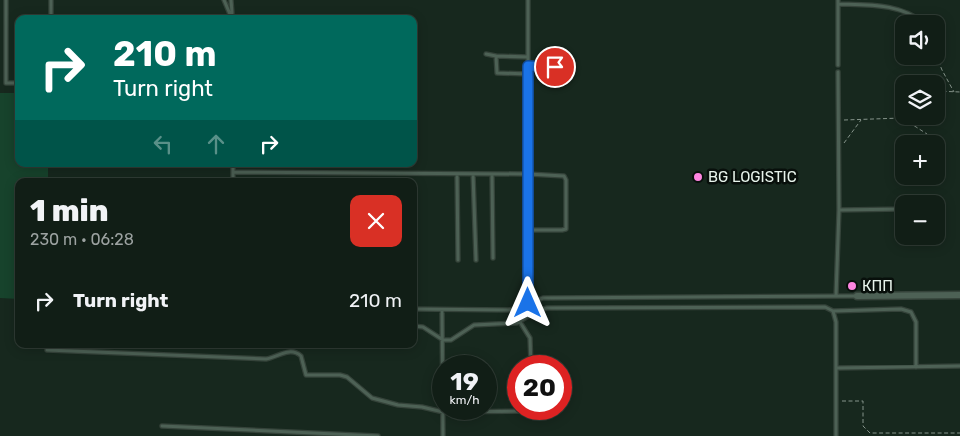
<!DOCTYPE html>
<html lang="en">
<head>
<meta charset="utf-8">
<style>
	:root { --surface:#111e16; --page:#1a271f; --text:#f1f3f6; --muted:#9ca2a1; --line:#303c35 }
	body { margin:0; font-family:Rubik,sans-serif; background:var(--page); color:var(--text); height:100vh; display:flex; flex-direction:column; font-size:19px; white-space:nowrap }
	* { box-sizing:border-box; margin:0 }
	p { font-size:16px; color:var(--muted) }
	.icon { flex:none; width:28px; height:28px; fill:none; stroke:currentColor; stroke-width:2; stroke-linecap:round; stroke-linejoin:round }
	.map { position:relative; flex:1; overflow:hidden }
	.sheet { position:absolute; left:15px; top:178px; width:402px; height:170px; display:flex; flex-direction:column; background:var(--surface); border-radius:10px; box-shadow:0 2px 12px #0003,0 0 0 1px var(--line) }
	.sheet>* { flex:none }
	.banner { position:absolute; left:15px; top:15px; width:402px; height:152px; border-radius:10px; box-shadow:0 2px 12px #0003,0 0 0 1px var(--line); background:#00695c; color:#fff; overflow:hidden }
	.tools { position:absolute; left:895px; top:15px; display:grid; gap:10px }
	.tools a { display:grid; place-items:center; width:50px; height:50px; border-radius:10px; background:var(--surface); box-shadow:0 2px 12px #0003,0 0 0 1px var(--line); font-size:25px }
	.speed { position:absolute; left:432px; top:355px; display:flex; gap:10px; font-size:25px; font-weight:700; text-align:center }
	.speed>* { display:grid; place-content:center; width:65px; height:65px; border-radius:50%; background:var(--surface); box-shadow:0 2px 12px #0003,0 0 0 1px var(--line); line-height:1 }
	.speed small { font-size:12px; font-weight:400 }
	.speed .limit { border:8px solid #d22; background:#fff; color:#111 }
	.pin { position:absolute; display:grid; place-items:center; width:42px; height:42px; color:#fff; margin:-21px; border:2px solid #fff; border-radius:50%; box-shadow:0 1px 5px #0007 }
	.me { position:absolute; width:55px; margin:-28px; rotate:0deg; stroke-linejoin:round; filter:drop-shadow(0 0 4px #0008) }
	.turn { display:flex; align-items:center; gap:18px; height:105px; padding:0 15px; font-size:22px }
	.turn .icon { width:65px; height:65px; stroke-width:2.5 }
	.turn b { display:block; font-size:35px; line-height:42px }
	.lanes { display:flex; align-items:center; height:48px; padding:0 15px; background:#0003; justify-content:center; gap:25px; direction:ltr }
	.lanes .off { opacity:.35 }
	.round { display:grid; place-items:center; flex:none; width:52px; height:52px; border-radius:10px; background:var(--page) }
	.head { display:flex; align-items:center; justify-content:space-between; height:85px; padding:0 15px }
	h1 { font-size:30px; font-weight:800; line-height:38px }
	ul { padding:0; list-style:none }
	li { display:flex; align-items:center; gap:15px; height:75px; padding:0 15px }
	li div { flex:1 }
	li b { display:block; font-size:19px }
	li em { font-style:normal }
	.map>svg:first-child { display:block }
</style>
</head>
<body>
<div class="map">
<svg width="960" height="436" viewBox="0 0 960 436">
	<rect width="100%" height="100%" fill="#17281e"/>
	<path fill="#17432c" d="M 0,93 L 19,93 L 19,164 L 48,164 L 48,181 L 19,181 L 19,299 L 0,298 Z"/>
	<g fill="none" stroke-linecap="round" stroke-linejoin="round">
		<g stroke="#35433a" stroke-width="5.5">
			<path id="lane" d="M 6,0 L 6,83 L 19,83
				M 224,0 L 232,19
				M 231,0 L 232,13
				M 838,4 C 868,5 901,3 925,24
				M 51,19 L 51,0
				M 486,54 L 496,56
				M 838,65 L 838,0
				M 528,66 L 569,68
				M 838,72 L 839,210
				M 528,74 L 497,73 L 496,56 L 528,57
				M 233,164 L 233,172 L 528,174 L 564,176 L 566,180 L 566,229 L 562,230 L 528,230
				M 457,174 L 458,260
				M 473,174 L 476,260
				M 492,174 L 493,258
				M 233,181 L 233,172
				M 836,296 L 839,210 L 904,209
				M 528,303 L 528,0
				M 414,309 L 508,310 L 515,309 L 543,298 L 857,296
				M 442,310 L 443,436
				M 520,322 L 530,338 L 531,366
				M 414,326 L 423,327 L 443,340 L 451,340 L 474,325 L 517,323 L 537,311 L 547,308 L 825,307 L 833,311
				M 47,350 L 266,359 C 278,357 290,346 301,356 L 306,375 L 340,375 L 347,377 L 372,398 L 398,405 L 422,407 L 443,412 L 525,411 L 530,409
				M 837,368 L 960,366
				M 162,426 L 378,436
				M 836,436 L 836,322 L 833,311 L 901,309 L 911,312 L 916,322 L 916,367"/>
		</g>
		<g stroke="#35433a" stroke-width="9">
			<path id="street" d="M 857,296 L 960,295"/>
		</g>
		<path stroke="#85938a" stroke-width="1" stroke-dasharray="4 2.5" stroke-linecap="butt" d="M 936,55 L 942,70 L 954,92
			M 904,90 L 901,90 L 902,118 L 927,134
			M 936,91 L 960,92
			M 844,120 L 902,118 L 904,116
			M 844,143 L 861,120
			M 842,401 L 863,401 L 863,426 L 870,433 L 960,433"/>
		<use href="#lane" stroke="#4d6155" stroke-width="3"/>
		<use href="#street" stroke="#4d6155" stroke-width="6"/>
	</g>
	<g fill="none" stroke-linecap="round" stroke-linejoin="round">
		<g stroke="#114b97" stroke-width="12">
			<path id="route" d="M 528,303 L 528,66 L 555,67"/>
		</g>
		<use href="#route" stroke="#1a73e8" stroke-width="9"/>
	</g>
	<g fill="#fe85e0" stroke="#080f0b" stroke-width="2">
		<circle cx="698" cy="177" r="5"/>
		<circle cx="852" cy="286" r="5"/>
	</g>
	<g text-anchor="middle" stroke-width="5" stroke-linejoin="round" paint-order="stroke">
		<g font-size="15" fill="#e8f4ec" stroke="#080f0b" text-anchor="start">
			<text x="708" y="182">BG LOGISTIC</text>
			<text x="862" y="291">КПП</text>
		</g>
	</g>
</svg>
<div class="tools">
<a><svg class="icon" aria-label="sound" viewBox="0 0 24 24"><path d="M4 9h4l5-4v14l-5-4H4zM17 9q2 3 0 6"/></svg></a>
<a><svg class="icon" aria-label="layers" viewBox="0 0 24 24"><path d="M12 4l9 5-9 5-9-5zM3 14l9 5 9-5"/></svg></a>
<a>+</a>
<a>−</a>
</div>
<div class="speed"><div>19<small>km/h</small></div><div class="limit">20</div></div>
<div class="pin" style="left:555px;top:67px;background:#d93025"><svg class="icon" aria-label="arrive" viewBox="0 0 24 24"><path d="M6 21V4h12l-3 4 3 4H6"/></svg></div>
<svg class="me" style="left:528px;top:303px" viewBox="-20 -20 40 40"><path d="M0-17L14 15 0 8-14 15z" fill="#1a73e8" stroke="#fff" stroke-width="4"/></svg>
<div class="banner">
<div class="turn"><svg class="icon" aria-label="right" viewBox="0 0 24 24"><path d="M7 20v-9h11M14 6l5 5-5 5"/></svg><div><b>210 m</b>Turn right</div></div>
<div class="lanes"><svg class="icon off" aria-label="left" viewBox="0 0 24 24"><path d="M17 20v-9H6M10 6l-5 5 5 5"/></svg><svg class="icon off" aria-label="ahead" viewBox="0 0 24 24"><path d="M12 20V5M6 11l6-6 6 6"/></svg><svg class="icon" aria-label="right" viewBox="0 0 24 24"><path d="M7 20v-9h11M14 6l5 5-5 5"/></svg></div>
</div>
<section class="sheet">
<div class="head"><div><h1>1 min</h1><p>230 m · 06:28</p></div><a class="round" style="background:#d93025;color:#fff"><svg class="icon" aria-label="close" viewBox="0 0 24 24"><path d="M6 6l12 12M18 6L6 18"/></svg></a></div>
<ul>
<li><svg class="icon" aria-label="right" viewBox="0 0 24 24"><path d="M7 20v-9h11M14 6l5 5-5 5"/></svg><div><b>Turn right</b></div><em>210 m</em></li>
</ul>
</section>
</div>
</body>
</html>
